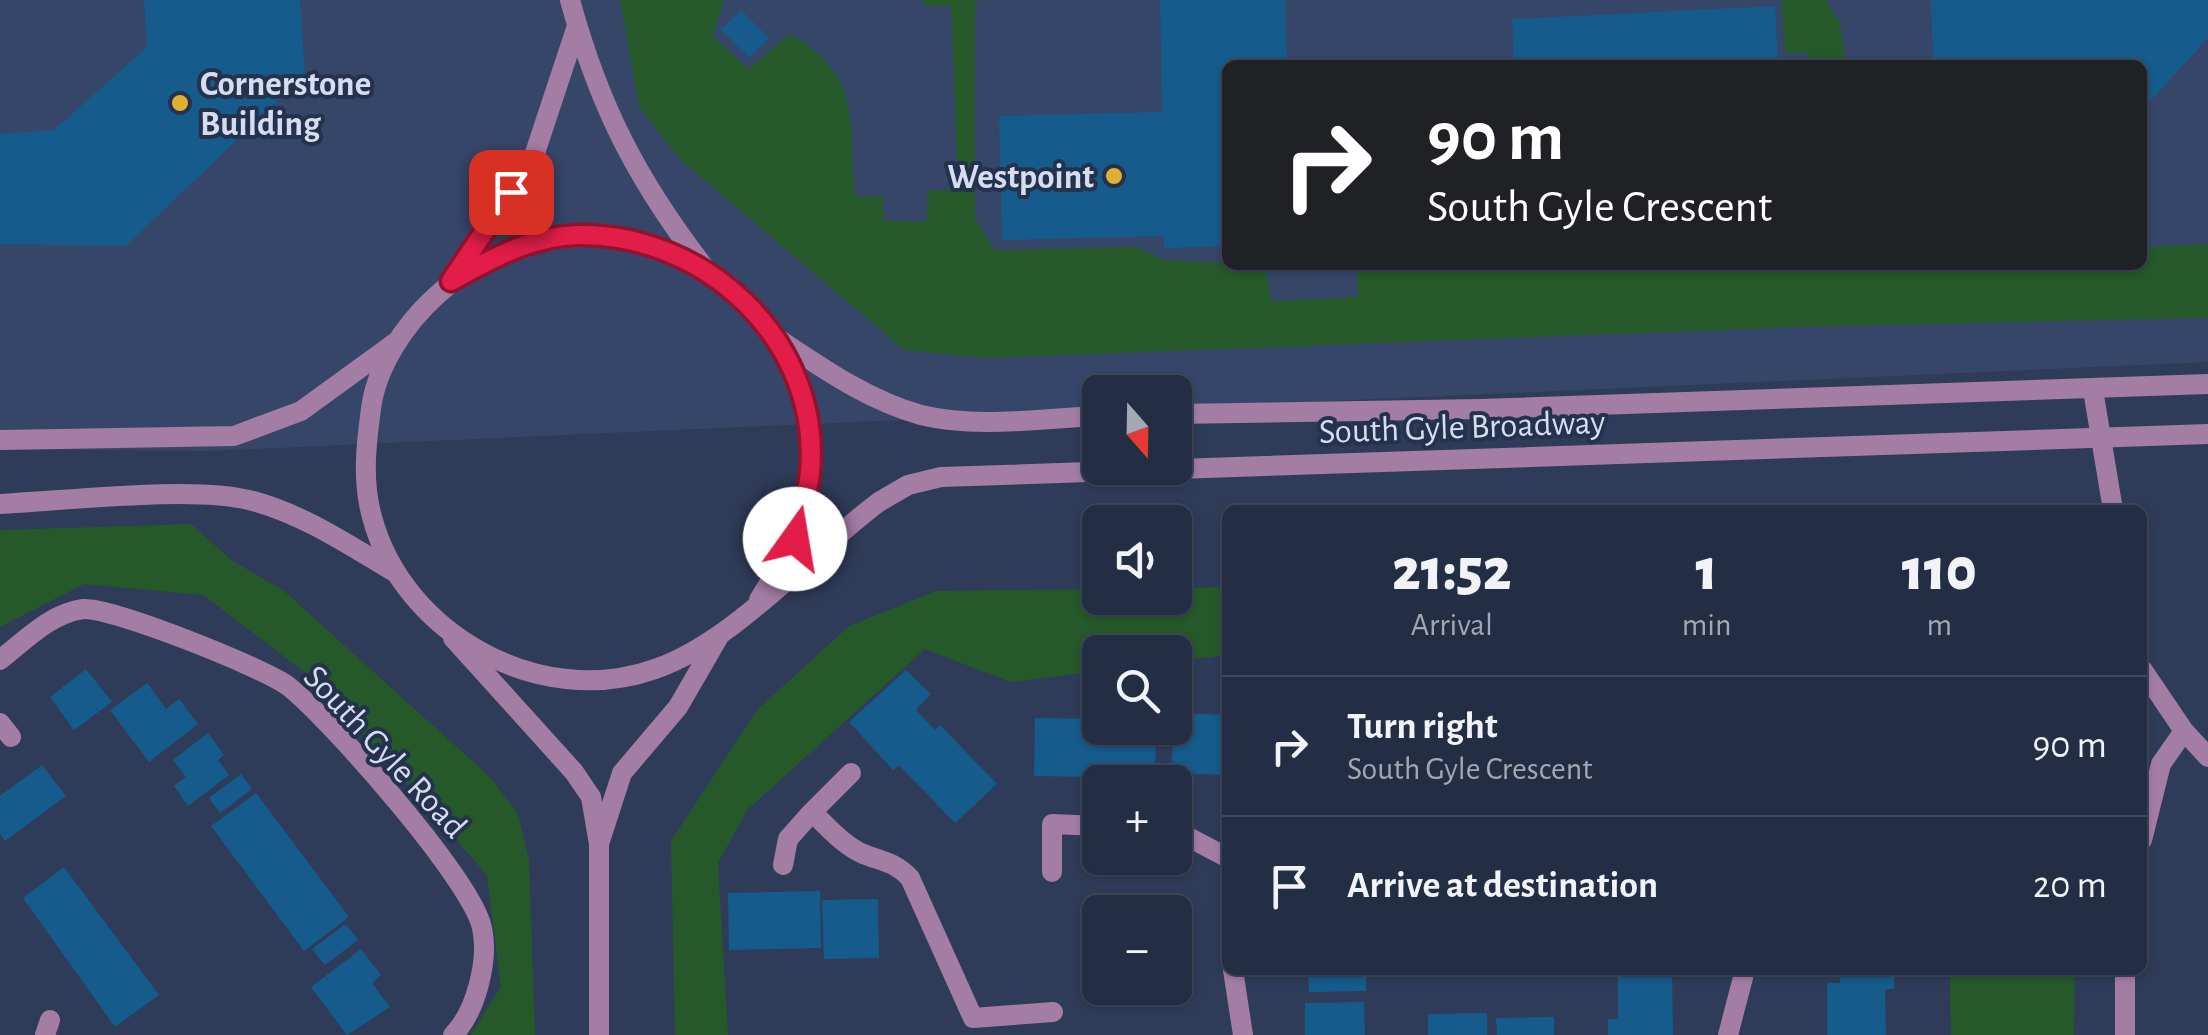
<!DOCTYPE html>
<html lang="en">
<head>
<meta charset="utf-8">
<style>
	:root { --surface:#232d43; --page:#2b354a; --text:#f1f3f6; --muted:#a3a8b2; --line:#40495c }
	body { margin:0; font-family:"Alegreya Sans",sans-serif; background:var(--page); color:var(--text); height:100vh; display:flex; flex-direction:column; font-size:38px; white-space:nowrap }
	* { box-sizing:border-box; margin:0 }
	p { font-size:32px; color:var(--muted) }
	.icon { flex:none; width:55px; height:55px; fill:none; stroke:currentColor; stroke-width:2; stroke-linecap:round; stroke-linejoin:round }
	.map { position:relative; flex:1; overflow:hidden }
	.panel { position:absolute; left:1222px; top:505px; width:925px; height:470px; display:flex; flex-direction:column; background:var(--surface); border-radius:15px; box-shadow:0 2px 8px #0004,0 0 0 2px var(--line) }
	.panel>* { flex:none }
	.top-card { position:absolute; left:1222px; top:60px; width:925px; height:210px; border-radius:15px; box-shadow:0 2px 8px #0004,0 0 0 2px var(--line); background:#202124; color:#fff; overflow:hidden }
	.needle { width:65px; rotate:160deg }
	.fabs { position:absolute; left:1082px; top:375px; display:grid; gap:20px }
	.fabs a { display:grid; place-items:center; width:110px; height:110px; border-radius:15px; background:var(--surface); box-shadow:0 2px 8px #0004,0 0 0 2px var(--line); font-size:50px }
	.pin { position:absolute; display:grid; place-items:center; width:85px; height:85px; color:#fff; margin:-42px; border-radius:20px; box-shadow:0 5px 15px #0006 }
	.me { position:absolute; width:110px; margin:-55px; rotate:13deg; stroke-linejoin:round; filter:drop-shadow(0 0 8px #0008) }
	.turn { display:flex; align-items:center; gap:35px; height:210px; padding:0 40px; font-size:45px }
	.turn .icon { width:130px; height:130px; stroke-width:2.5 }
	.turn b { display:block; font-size:70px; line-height:85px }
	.eta { display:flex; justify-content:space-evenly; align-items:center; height:170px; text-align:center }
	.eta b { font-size:60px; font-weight:800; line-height:70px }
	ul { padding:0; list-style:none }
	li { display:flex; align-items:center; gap:30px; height:140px; padding:0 40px; border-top:2px solid var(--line) }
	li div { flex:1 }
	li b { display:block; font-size:38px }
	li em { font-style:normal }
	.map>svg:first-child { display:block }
</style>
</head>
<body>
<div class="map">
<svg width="2208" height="1035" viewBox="0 0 2208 1035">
	<rect width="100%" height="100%" fill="#2f3c59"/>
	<path fill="#364669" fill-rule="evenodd" d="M 0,0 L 2208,0 L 2208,362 L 1175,408 L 1175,392 L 1100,392 L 1100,411 L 208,451 L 0,449 ZM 1228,65 L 2142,65 L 2142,265 L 1228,265 Z"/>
	<path fill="#255929" d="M 620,0 L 724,0 L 713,36 L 748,69 L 790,34 C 864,77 848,120 855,196 L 883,196 L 884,220 L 926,222 L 928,191 L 958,189 L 951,6 L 924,5 L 924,0 L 989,0 L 975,1 L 975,218 L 995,250 L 1137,247 L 1165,260 L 1265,265 L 1271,301 L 1358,297 L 1357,265 L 1426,265 L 1427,271 L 2142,265 L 2143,247 L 2208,244 L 2208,318 L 1797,327 L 987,358 L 904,350 L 680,159 L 639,107 Z
		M 1781,0 L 1826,0 L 1840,23 L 1846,65 L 1808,63 L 1807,52 L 1785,53 Z
		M 191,524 L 231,560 L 283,590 L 491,778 L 518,814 L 529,860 L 535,1035 L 470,1035 L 501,987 L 487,875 L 316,681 L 203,595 L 84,584 L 0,627 L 0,530 Z
		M 1227,587 L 1227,655 L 1175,661 L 1175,652 L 1100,652 L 1100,671 L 1010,682 L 925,649 L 747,810 L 718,863 L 728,1035 L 675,1035 L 671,841 L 757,710 L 849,626 L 936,591 L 1100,589 L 1100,598 L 1175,598 L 1175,588 Z
		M 1950,970 L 2075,970 L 2074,1035 L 1951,1035 Z"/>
	<path fill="#155b8c" d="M 144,0 L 300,0 L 305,75 L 126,246 L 0,244 L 0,134 L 54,130 L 147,47 Z
		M 1160,0 L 1285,0 L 1287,65 L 1228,65 L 1228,246 L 1164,248 L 1164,236 L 1002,240 L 999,116 L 1162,112 Z
		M 1931,0 L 2208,0 L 2208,38 L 2142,110 L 2142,65 L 1933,65 Z
		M 1775,6 L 1778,61 L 1800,59 L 1801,65 L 1514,65 L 1512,19 Z
		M 741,10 L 769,38 L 749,58 L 721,29 Z
		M 86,669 L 112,702 L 74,730 L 50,697 Z
		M 906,670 L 931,694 L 916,710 L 935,730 L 940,725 L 997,784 L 955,823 L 899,765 L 893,770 L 849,722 Z
		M 147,683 L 166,709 L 179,699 L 198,724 L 149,762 L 110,710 Z
		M 1175,713 L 1228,715 L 1228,775 L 1171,773 Z
		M 1035,718 L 1100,719 L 1100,728 L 1156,728 L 1155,778 L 1034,776 Z
		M 208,733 L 224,755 L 218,760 L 229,775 L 188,806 L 174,786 L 186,777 L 173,760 Z
		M 42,765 L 66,796 L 5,841 L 0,834 L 0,796 Z
		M 241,774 L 252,789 L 220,813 L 209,798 Z
		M 256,793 L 349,917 L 304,951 L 211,826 Z
		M 64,867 L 159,995 L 115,1027 L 23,898 Z
		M 820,891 L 821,948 L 729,950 L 728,893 Z
		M 878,899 L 879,958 L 824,959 L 822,900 Z
		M 346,924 L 358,940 L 325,965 L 312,949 Z
		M 361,949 L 381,975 L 372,983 L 390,1007 L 347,1035 L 311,987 Z
		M 1308,970 L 1366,970 L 1366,991 L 1309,992 Z
		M 1618,970 L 1672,970 L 1673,1035 L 1608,1035 L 1608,1019 L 1618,1019 Z
		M 1839,970 L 1894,970 L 1894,989 L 1885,989 L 1886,1035 L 1827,1035 L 1827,983 L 1840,983 Z
		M 1364,1002 L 1365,1035 L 1305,1035 L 1305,1003 Z
		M 1487,1013 L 1487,1035 L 1428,1035 L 1428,1014 Z
		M 1554,1017 L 1554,1035 L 1497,1035 L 1496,1018 Z"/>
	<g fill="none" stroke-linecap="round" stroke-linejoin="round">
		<path stroke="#a47da5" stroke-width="20" d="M 2093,390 L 2113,510
			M 2142,669 L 2184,731 L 2208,757
			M 2142,840 L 2161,764 L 2184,731
			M 2125,1035 L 2125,970"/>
		<path stroke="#a47da5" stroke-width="20" d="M 453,638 L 574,772 L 591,797 L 599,844 L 622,773 L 678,707 L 718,638
			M 0,660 C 24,641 51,613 83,609 C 112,607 264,668 288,686 C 330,719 472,880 482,928 C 489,960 476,1012 453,1035
			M 0,723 L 11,737
			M 851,773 L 812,812 C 827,826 842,844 861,853 C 882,862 894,861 910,878 L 973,1018 L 1053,1012
			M 1175,830 L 1228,858
			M 599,844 L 599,1035
			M 783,865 L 788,839 L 812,812
			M 1052,872 L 1052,824 L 1100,826
			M 1233,970 L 1243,1035
			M 45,1035 L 50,1020
			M 1728,1035 L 1745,970"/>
		<path stroke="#a47da5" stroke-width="20" d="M 570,0 C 599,106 637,180 704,267
			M 455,275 L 532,162 L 577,26
			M 777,338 C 822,368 869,401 921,415 C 977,429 1043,418 1100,416
			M 1175,414 L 1481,409 L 2208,384
			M 0,440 L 234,436 L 301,411 L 396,342
			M 0,504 C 65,501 194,485 253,501 C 305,515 350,546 396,573
			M 759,600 C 783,560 807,520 810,471 C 823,272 580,162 436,296 C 405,324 376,367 371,409 C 366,445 362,481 372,517 C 403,634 540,710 655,669 C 734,642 810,553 879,502 L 908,485 L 941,477 L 2208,434"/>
	</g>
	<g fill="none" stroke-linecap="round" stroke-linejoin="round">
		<g stroke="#92132f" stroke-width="25">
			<path id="route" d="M 511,192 L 451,281 C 491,259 531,236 578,235 C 705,233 822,341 810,472 C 808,494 800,518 795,539"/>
		</g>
		<use href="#route" stroke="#e11d48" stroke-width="18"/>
	</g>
	<g fill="#e1af34" stroke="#25324e" stroke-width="4">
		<circle cx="180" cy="103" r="10"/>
		<circle cx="1114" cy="176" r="10"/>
	</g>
	<g text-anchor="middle" stroke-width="8" stroke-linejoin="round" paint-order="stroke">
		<g font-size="35" font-weight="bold" fill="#d5def0" stroke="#25324e" text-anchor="start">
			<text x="200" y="95">Cornerstone<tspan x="200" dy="40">Building</tspan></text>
			<text x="1094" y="188" text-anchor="end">Westpoint</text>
		</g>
		<g font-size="35" fill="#d5def0" stroke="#25324e">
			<text transform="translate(1462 426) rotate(-2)" y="12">South Gyle Broadway</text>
			<text transform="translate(386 751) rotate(47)" y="12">South Gyle Road</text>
		</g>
	</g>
</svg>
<div class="fabs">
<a><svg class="needle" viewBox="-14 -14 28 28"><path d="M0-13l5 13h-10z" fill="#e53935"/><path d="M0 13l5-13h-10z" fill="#a3a8b2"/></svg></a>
<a><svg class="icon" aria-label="sound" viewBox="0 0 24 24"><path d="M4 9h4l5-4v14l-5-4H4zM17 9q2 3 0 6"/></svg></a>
<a><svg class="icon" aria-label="search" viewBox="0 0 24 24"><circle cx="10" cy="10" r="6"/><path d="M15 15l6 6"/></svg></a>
<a>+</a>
<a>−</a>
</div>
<div class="pin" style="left:511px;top:192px;background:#d93025"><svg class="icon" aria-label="arrive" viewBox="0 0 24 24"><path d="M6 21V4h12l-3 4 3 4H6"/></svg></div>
<svg class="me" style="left:795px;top:539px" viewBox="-20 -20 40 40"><circle r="19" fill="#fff"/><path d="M0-13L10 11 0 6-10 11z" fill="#e11d48"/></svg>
<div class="top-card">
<div class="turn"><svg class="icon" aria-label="right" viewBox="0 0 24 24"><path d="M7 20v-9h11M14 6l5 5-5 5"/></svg><div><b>90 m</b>South Gyle Crescent</div></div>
</div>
<section class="panel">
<div class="eta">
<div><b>21:52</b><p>Arrival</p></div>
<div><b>1</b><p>min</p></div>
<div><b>110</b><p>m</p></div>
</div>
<ul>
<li><svg class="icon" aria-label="right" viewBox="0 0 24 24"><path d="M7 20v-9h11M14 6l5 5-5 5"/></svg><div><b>Turn right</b><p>South Gyle Crescent</p></div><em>90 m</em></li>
<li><svg class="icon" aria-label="arrive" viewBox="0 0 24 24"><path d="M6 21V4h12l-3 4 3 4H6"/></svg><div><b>Arrive at destination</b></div><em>20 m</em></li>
</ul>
</section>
</div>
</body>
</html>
